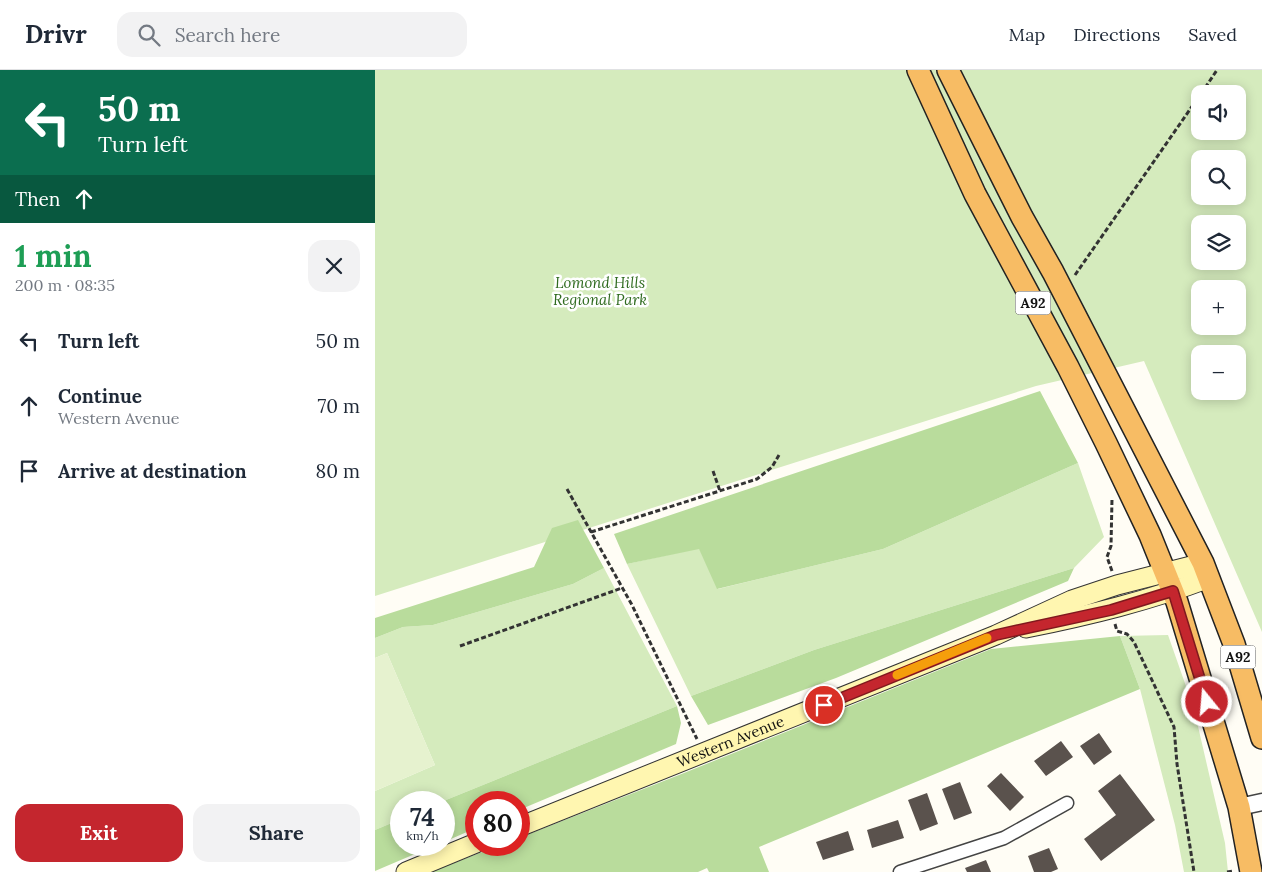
<!DOCTYPE html>
<html lang="en">
<head>
<meta charset="utf-8">
<style>
	:root { --surface:#fff; --page:#f2f2f3; --text:#1f2937; --muted:#747a83; --line:#e0e1e3; --accent:#c4262e }
	body { margin:0; font-family:Lora,serif; background:var(--page); color:var(--text); height:100vh; display:flex; flex-direction:column; font-size:19px; white-space:nowrap }
	* { box-sizing:border-box; margin:0 }
	p { font-size:16px; color:var(--muted) }
	.icon { flex:none; width:28px; height:28px; fill:none; stroke:currentColor; stroke-width:2; stroke-linecap:round; stroke-linejoin:round }
	.map { position:relative; flex:1; overflow:hidden }
	.details { display:flex; flex-direction:column; background:var(--surface); width:375px }
	.details>* { flex:none }
	.hud { background:#0b6e4f; color:#fff; overflow:hidden }
	.controls { position:absolute; left:816px; top:15px; display:grid; gap:10px }
	.controls a { display:grid; place-items:center; width:55px; height:55px; border-radius:10px; background:var(--surface); box-shadow:0 2px 12px #0003; font-size:25px }
	.speed { position:absolute; left:15px; top:721px; display:flex; gap:10px; font-size:25px; font-weight:700; text-align:center }
	.speed>* { display:grid; place-content:center; width:65px; height:65px; border-radius:50%; background:var(--surface); box-shadow:0 2px 12px #0003; line-height:1 }
	.speed small { font-size:12px; font-weight:400 }
	.speed .limit { border:8px solid #d22; background:#fff; color:#111 }
	.pin { position:absolute; display:grid; place-items:center; width:42px; height:42px; color:#fff; margin:-21px; border:2px solid #fff; border-radius:50%; box-shadow:0 1px 5px #0007 }
	.me { position:absolute; width:55px; margin:-28px; rotate:343deg; stroke-linejoin:round; filter:drop-shadow(0 0 4px #0008) }
	.turn { display:flex; align-items:center; gap:18px; height:105px; padding:0 15px; font-size:22px }
	.turn .icon { width:65px; height:65px; stroke-width:2.5 }
	.turn b { display:block; font-size:35px; line-height:42px }
	.then { display:flex; align-items:center; height:48px; padding:0 15px; background:#0003; gap:10px; font-size:19px }
	.round { display:grid; place-items:center; flex:none; width:52px; height:52px; border-radius:15px; background:var(--page) }
	.head { display:flex; align-items:center; justify-content:space-between; height:85px; padding:0 15px }
	h1 { font-size:30px; font-weight:800; line-height:38px; color:#1e9e55 }
	.action { display:flex; gap:10px; margin-top:auto; padding:10px 15px }
	.action a { flex:1; height:58px; border-radius:15px; background:var(--accent); color:#fff; font-size:20px; font-weight:800; line-height:58px; text-align:center }
	.action a+a { background:var(--page); color:var(--text) }
	ul { padding:0; list-style:none }
	li { display:flex; align-items:center; gap:15px; height:65px; padding:0 15px }
	li div { flex:1 }
	li b { display:block; font-size:19px }
	li em { font-style:normal }
	header { display:flex; align-items:center; gap:30px; box-sizing:border-box; height:70px; padding:0 25px; background:var(--surface); border-bottom:1px solid var(--line) }
	header strong { font-size:24px }
	nav { display:flex; gap:28px; margin-inline-start:auto; font-size:18px }
	.search { width:350px; height:45px; background:var(--page); display:flex; align-items:center; gap:12px; box-sizing:border-box; padding:0 18px; border-radius:15px; color:var(--muted); font-size:19px }
	main { display:flex; flex:1; min-height:0 }
	.map>svg:first-child { display:block }
</style>
</head>
<body>
<header>
<strong>Drivr</strong>
<div class="search"><svg class="icon" aria-label="search" viewBox="0 0 24 24"><circle cx="10" cy="10" r="6"/><path d="M15 15l6 6"/></svg>Search here</div>
<nav><a>Map</a><a>Directions</a><a>Saved</a></nav>
</header>
<main>
<section class="details">
<div class="hud">
<div class="turn"><svg class="icon" aria-label="left" viewBox="0 0 24 24"><path d="M17 20v-9H6M10 6l-5 5 5 5"/></svg><div><b>50 m</b>Turn left</div></div>
<div class="then">Then<svg class="icon" aria-label="ahead" viewBox="0 0 24 24"><path d="M12 20V5M6 11l6-6 6 6"/></svg></div>
</div>
<div class="head"><div><h1>1 min</h1><p>200 m · 08:35</p></div><a class="round"><svg class="icon" aria-label="close" viewBox="0 0 24 24"><path d="M6 6l12 12M18 6L6 18"/></svg></a></div>
<ul>
<li><svg class="icon" aria-label="left" viewBox="0 0 24 24"><path d="M17 20v-9H6M10 6l-5 5 5 5"/></svg><div><b>Turn left</b></div><em>50 m</em></li>
<li><svg class="icon" aria-label="ahead" viewBox="0 0 24 24"><path d="M12 20V5M6 11l6-6 6 6"/></svg><div><b>Continue</b><p>Western Avenue</p></div><em>70 m</em></li>
<li><svg class="icon" aria-label="arrive" viewBox="0 0 24 24"><path d="M6 21V4h12l-3 4 3 4H6"/></svg><div><b>Arrive at destination</b></div><em>80 m</em></li>
</ul>
<div class="action"><a>Exit</a><a>Share</a></div>
</section>
<div class="map">
<svg width="887" height="802" viewBox="0 0 887 802">
	<rect width="100%" height="100%" fill="#fffdf5"/>
	<path fill="#d5ebbd" fill-rule="evenodd" d="M 0,0 L 887,0 L 887,562 L 769,291 L 661,316 L 0,526 ZM 825,24 L 862,24 L 862,61 L 825,61 ZM 825,89 L 862,89 L 862,126 L 825,126 ZM 825,154 L 862,154 L 862,191 L 825,191 ZM 825,219 L 862,219 L 862,256 L 825,256 ZM 825,284 L 862,284 L 862,321 L 825,321 Z
		M 703,393 L 729,467 L 699,498 L 439,580 L 316,626 L 252,494 L 324,478 L 343,519 L 508,479 Z
		M 229,498 L 302,636 L 66,732 L 26,732 L 26,749 L 0,760 L 0,721 L 60,695 L 12,583 L 0,588 L 0,568 L 28,557 L 58,555 L 198,514 Z
		M 793,565 L 819,639 L 850,773 L 853,802 L 809,802 L 800,755 L 765,619 L 745,566 Z"/>
	<path fill="#b9dc9c" d="M 665,321 L 703,393 L 508,479 L 342,519 L 324,479 L 252,494 L 239,464 Z
		M 203,450 L 229,498 L 198,514 L 58,555 L 28,557 L 0,568 L 0,548 L 159,497 L 177,458 Z
		M 699,498 L 693,511 L 461,608 L 333,655 L 316,626 L 439,580 Z
		M 745,566 L 765,619 L 384,777 L 394,802 L 334,802 L 332,798 L 323,802 L 56,802 L 125,775 L 144,775 L 144,768 L 309,703 L 616,579 Z
		M 302,636 L 306,653 L 301,674 L 144,740 L 144,732 L 101,732 L 101,758 L 69,772 L 69,732 L 66,732 Z
		M 26,749 L 26,775 L 61,775 L 0,801 L 0,760 Z"/>
	<path fill="#e6f2cf" d="M 12,583 L 60,695 L 0,721 L 0,588 Z"/>
	<path fill="#5a524d" d="M 724,663 L 737,682 L 719,695 L 705,676 Z
		M 686,671 L 698,687 L 671,706 L 659,691 Z
		M 626,703 L 649,727 L 635,741 L 612,716 Z
		M 745,704 L 780,750 L 726,791 L 709,769 L 741,745 L 723,721 Z
		M 585,712 L 597,743 L 579,750 L 567,719 Z
		M 552,723 L 563,754 L 545,761 L 533,730 Z
		M 523,750 L 529,768 L 497,778 L 492,760 Z
		M 473,761 L 479,780 L 448,790 L 441,772 Z
		M 674,778 L 683,799 L 676,802 L 659,802 L 653,786 Z
		M 611,790 L 616,802 L 592,802 L 590,798 Z"/>
	<g fill="none" stroke-linecap="round" stroke-linejoin="round">
		<g stroke="#444" stroke-width="15">
			<path id="minor" d="M 525,802 L 629,768 L 692,733"/>
		</g>
		<g stroke="#444" stroke-width="19">
			<path id="tertiary" d="M 864,737 L 887,732"/>
		</g>
		<g stroke="#333" stroke-width="21">
			<g id="secondary">
				<path d="M 651,558 C 715,545 773,531 834,508"/>
				<path id="s1" d="M 144,757 L 621,565 L 697,530 L 742,515 L 828,493"/>
				<path d="M 31,802 L 101,773"/>
			</g>
		</g>
		<g stroke="#222" stroke-width="24">
			<path id="trunk" d="M 543,0 L 600,124 L 693,297 L 731,373 L 775,465 L 802,532 L 864,737 L 876,802
				M 573,0 L 647,147 L 678,202 L 828,493 L 859,574 L 887,668"/>
		</g>
		<path stroke="#333" stroke-width="3" stroke-dasharray="5 2.5" stroke-linecap="butt" d="M 826,24 L 842,0
			M 700,205 L 825,25
			M 338,401 L 345,421
			M 192,419 L 257,535 L 322,669
			M 216,462 L 382,409 L 397,397 L 404,385
			M 737,501 L 732,487 L 736,476 L 737,429
			M 740,554 L 742,561 L 752,564 L 759,572 L 799,657 L 802,694 L 819,802
			M 85,576 L 247,518
			M 852,802 L 859,801"/>
		<use href="#minor" stroke="#fff" stroke-width="12"/>
		<use href="#tertiary" stroke="#fff" stroke-width="16"/>
		<use href="#secondary" stroke="#fff6b0" stroke-width="19"/>
		<use href="#trunk" stroke="#f7bc64" stroke-width="21"/>
	</g>
	<g fill="none" stroke-linecap="round" stroke-linejoin="round">
		<g stroke="#7f191e" stroke-width="12">
			<path id="route" d="M 449,635 L 621,565 L 736,540 L 798,521 L 832,632"/>
		</g>
		<use href="#route" stroke="#c4262e" stroke-width="9"/>
		<path stroke="#f59e0b" stroke-width="9" d="M 522,605 L 612,568"/>
	</g>
	<g text-anchor="middle" stroke-width="5" stroke-linejoin="round" paint-order="stroke">
		<g fill="#fff" stroke="#585858" stroke-width="1">
			<rect x="640.5" y="221.5" width="35" height="23" rx="4"/>
			<rect x="845.5" y="575.5" width="35" height="23" rx="4"/>
		</g>
		<g font-size="14" font-weight="bold" fill="#111">
			<text x="658" y="238">A92</text>
			<text x="863" y="592">A92</text>
		</g>
		<g font-size="15" font-style="italic" fill="#2f6b1f" stroke="#fff">
			<text x="225" y="218">Lomond Hills<tspan x="225" dy="17">Regional Park</tspan></text>
		</g>
		<g font-size="15" fill="#111" stroke="#fff">
			<text dy="5" stroke="none"><textPath href="#s1" startOffset="228">Western Avenue</textPath></text>
		</g>
	</g>
</svg>
<div class="controls">
<a><svg class="icon" aria-label="sound" viewBox="0 0 24 24"><path d="M4 9h4l5-4v14l-5-4H4zM17 9q2 3 0 6"/></svg></a>
<a><svg class="icon" aria-label="search" viewBox="0 0 24 24"><circle cx="10" cy="10" r="6"/><path d="M15 15l6 6"/></svg></a>
<a><svg class="icon" aria-label="layers" viewBox="0 0 24 24"><path d="M12 4l9 5-9 5-9-5zM3 14l9 5 9-5"/></svg></a>
<a>+</a>
<a>−</a>
</div>
<div class="speed"><div>74<small>km/h</small></div><div class="limit">80</div></div>
<div class="pin" style="left:449px;top:635px;background:#d93025"><svg class="icon" aria-label="arrive" viewBox="0 0 24 24"><path d="M6 21V4h12l-3 4 3 4H6"/></svg></div>
<svg class="me" style="left:832px;top:632px" viewBox="-20 -20 40 40"><circle r="17" fill="#c4262e" stroke="#fff" stroke-width="3"/><path d="M0-11L8 9 0 5-8 9z" fill="#fff"/></svg>
</div>
</main>
</body>
</html>
